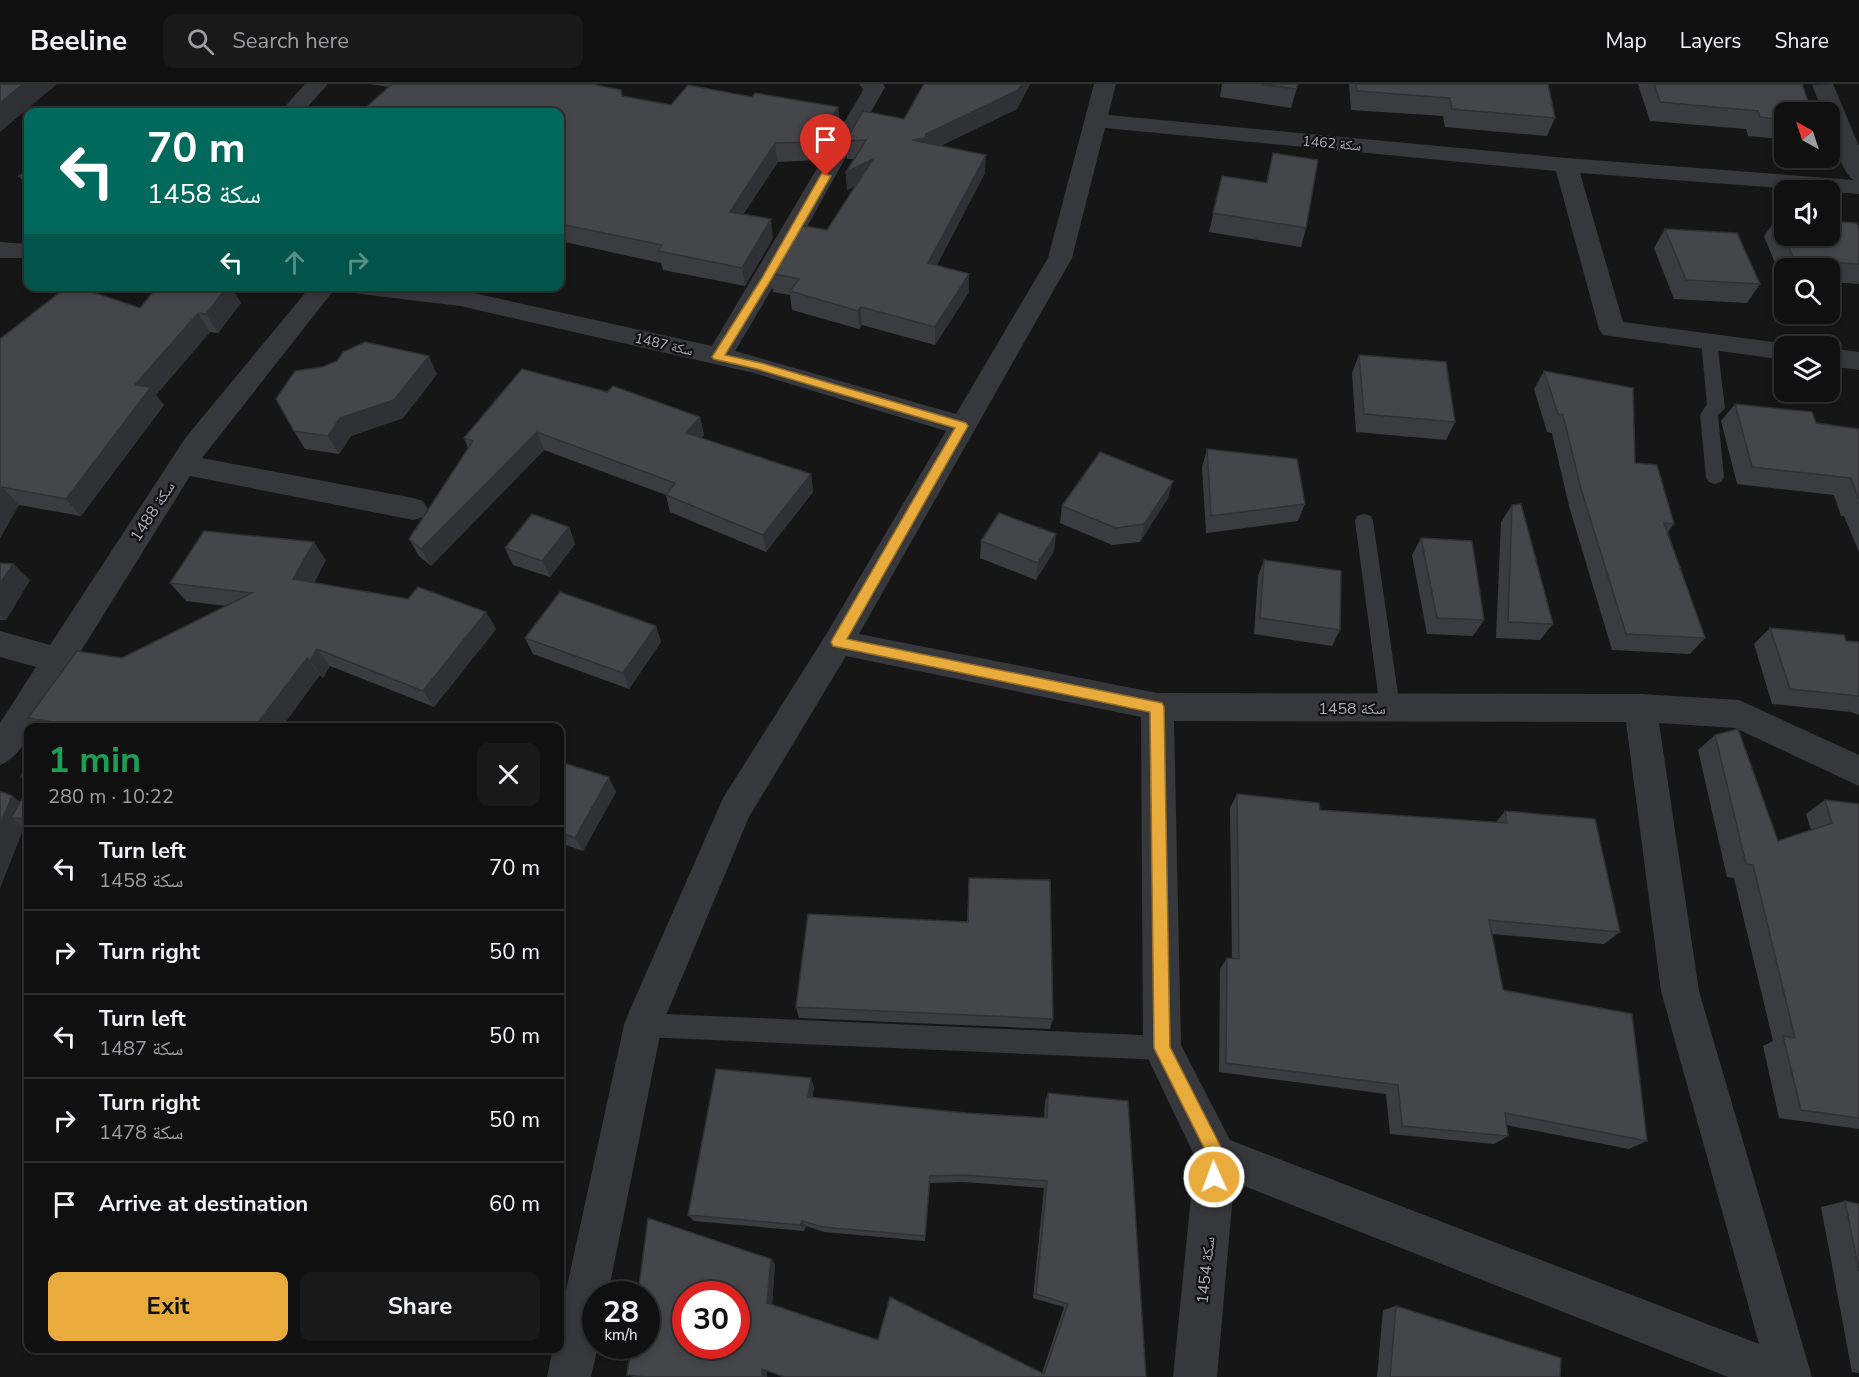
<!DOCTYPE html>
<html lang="en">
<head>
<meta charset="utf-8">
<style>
	:root { --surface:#101011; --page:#19191a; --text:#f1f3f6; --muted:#9c9d9f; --line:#303031; --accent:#e9ac3c }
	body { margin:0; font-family:"Nunito Sans","Noto Naskh Arabic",sans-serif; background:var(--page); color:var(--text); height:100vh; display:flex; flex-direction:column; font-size:22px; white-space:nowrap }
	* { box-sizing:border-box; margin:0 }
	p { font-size:20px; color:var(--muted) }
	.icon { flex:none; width:33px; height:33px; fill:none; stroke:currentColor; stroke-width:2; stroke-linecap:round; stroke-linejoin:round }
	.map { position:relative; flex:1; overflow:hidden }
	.drawer { position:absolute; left:24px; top:639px; width:540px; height:630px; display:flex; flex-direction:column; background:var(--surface); border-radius:12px; box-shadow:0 3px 9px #0003,0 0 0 2px var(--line) }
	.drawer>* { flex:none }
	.banner { position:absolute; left:24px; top:24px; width:540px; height:183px; border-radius:12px; box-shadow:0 3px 9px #0003,0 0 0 2px var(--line); background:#00695c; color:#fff; overflow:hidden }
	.needle { width:39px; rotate:321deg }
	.controls { position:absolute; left:1774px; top:18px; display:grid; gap:12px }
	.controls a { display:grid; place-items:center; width:66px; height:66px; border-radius:12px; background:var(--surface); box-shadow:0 3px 9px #0003,0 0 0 2px var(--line); font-size:30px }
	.speed { position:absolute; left:582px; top:1197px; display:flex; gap:12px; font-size:30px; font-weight:700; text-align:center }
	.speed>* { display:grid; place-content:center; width:78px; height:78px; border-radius:50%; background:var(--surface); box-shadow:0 3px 9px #0003,0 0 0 2px var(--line); line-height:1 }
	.speed small { font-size:15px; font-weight:400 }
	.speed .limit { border:9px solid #d22; background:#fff; color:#111 }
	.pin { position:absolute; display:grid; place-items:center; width:51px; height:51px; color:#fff; margin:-62px -26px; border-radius:50% 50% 50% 0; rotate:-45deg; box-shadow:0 0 6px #0007 }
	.pin .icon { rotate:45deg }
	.me { position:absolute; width:66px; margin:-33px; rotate:358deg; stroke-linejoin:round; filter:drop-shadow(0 0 4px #0008) }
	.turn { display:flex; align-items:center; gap:21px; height:126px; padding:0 24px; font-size:27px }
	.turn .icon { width:78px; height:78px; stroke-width:2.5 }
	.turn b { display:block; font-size:42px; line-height:51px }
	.lanes { display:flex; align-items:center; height:57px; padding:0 24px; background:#0003; justify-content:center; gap:30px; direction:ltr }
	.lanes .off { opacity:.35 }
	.round { display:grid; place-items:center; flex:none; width:63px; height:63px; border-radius:12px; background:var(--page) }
	.head { display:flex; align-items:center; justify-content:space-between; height:102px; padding:0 24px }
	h1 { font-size:36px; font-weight:700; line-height:45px; color:#1e9e55 }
	.primary-button { display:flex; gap:12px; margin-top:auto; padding:12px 24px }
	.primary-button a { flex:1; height:69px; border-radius:12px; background:var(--accent); color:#111; font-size:24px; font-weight:700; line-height:69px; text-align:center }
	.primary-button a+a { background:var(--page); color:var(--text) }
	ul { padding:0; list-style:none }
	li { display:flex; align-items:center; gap:18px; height:84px; padding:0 24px; border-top:2px solid var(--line) }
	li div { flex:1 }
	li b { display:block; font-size:22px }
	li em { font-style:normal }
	header { display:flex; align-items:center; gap:36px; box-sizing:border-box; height:84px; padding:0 30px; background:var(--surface); border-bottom:2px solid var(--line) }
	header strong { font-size:28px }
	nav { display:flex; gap:33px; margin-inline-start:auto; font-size:21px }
	.search { width:420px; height:54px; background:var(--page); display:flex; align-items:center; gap:15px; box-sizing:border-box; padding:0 21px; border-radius:12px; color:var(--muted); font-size:22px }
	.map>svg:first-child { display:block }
</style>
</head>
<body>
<header>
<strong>Beeline</strong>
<div class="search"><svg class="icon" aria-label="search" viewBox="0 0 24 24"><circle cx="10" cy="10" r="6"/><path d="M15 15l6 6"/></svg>Search here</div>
<nav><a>Map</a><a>Layers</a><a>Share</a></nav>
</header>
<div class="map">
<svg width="1859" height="1293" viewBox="0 0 1859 1293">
	<rect width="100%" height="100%" fill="#161617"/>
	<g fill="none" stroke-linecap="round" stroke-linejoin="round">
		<path fill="#37383c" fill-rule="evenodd" d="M 1709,251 L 1715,253 L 1717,257 L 1725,324 L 1718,331 L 1724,393 L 1721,398 L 1715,400 L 1709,398 L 1706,393 L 1700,331 L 1707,320 L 1701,257 L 1703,253 Z
			M 1364,430 L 1371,432 L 1373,437 L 1400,624 L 1397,630 L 1390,633 L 1383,630 L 1380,624 L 1355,437 L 1357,432 Z
			M 643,929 L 1162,952 L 1171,955 L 1174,964 L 1171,973 L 1162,976 L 643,953 L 634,949 L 631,941 L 634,933 Z"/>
		<path fill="#37383c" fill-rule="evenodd" d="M 305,0 L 328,0 L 303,28 L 280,28 Z
			M 859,0 L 883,0 L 885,3 L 779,193 L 735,267 L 956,330 L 1048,174 L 1094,0 L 1116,0 L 1108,31 L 1566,74 L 1854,96 C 1840,89 1830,44 1830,28 L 1823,28 L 1812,1 L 1833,0 L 1859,62 L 1859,110 L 1580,89 L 1623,238 L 1794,261 L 1795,262 L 1785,262 L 1785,276 L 1603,251 L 1599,245 L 1556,87 L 1105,44 L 1072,174 L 859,550 L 1157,609 L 1641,610 L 1739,616 L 1859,671 L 1859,702 L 1735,644 L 1659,639 L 1699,907 L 1812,1293 L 1728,1293 L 1234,1098 L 1217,1293 L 1173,1293 L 1195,1073 L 1143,964 L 1141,633 L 846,572 L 749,733 L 662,941 L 608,1210 L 596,1210 L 596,1262 L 598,1262 L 591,1293 L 547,1293 L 553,1264 L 560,1264 L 560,1234 L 624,941 L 629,928 L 723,714 L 827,549 L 946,347 L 754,289 L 460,222 L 361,210 L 352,208 L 349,202 L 432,202 L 460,206 L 712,262 L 861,10 L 863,5 ZM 1174,637 L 1626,638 L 1661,907 L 1759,1260 L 1230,1056 L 1181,961 Z
			M 0,158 L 28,160 L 28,174 L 0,174 Z
			M 311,202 L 337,202 L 202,374 L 413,414 L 423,417 L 428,425 L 423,433 L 413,436 L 190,392 L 33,644 L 28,644 C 28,659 14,676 0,681 L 0,639 L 36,583 L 0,573 L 0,547 L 50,561 L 186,353 Z
			M 1830,264 L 1859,268 L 1859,286 L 1830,282 Z"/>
	</g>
	<path fill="#3b3c40" d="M 369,0 L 591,0 L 623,12 L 671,21 L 752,13 L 838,23 L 840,42 L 819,76 L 778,78 L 743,130 L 773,154 L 745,202 L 663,186 L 661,179 L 560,157 L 560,28 Z
		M 924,0 L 1030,0 L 1017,25 L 940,62 L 985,89 L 937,181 L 969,190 L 969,208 L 935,261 L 862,241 L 859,245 L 792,226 L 790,211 L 773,208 L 770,189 L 827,146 L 855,102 L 847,106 L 846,88 L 854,75 L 847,75 L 846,57 L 904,35 Z
		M 1222,0 L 1298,0 L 1291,24 L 1220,13 Z
		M 1349,0 L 1548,0 L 1555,34 L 1547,52 L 1445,43 L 1443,32 L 1351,26 Z
		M 1638,0 L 1802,0 L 1785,28 L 1785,51 L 1780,55 L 1748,52 L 1746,45 L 1650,37 Z
		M 1273,69 L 1306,144 L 1301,163 L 1209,148 L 1222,92 L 1266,99 Z
		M 28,85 L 28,105 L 19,92 Z
		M 1777,134 L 1859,144 L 1859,200 L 1830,198 L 1830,184 L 1785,184 L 1785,194 L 1781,194 L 1764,152 Z
		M 1665,145 L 1760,200 L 1747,219 L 1674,215 L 1654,164 Z
		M 241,219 L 218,249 L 210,248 L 156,311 L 164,321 L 81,432 L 19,421 L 0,454 L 0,255 L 140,224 Z
		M 1359,271 L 1455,338 L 1446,356 L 1356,348 L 1352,289 Z
		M 1544,287 L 1635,379 L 1674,440 L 1668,448 L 1705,554 L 1690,570 L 1612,566 L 1569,422 L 1552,349 L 1547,348 L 1534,305 Z
		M 437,290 L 403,334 L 351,352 L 339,370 L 305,365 L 294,347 Z
		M 1735,320 L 1816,339 L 1859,345 L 1859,468 L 1844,432 L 1841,432 L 1834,411 L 1737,400 L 1721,337 Z
		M 700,333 L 704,351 L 701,354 L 811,390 L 813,408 L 766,468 L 670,428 L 666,411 L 544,366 L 431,482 L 419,472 L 409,455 L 468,364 L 464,354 Z
		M 1207,365 L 1305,420 L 1298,437 L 1206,449 L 1202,383 Z
		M 1168,414 L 1140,458 L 1112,461 L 1060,439 L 1062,422 Z
		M 1512,421 L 1553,540 L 1540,556 L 1496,554 L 1501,438 Z
		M 569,443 L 575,460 L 550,493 L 513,481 L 505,464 Z
		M 1421,454 L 1484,536 L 1473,552 L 1427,550 L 1412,471 Z
		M 981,457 L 1054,467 L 1036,496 L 980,474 Z
		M 326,476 L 314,499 L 486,528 L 496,545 L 434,623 L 330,582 L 323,594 L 320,591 L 281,644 L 40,644 L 28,634 L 122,574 L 226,522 L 186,517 L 170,499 Z
		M 1264,476 L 1340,546 L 1332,562 L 1254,550 L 1258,492 Z
		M 0,479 L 13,480 L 30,496 L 6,536 L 0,536 Z
		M 656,542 L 661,558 L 629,605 L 533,570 L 525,554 Z
		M 1770,544 L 1846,557 L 1859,558 L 1859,631 L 1851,628 L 1772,620 L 1754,560 Z
		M 1715,651 L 1778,757 L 1811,746 L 1806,730 L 1825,716 L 1859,720 L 1859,1045 L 1779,1034 L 1763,962 L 1773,957 L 1734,794 L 1727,793 L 1698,666 Z
		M 560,678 L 616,708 L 583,767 L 560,759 Z
		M 28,679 L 28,698 L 21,693 Z
		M 28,704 L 28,746 L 24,743 L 0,804 L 0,707 L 12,712 L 20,718 Z
		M 1237,710 L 1320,726 L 1496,738 L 1505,727 L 1620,848 L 1604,860 L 1492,850 L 1503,906 L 1647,1057 L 1629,1065 L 1506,1041 L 1508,1052 L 1494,1060 L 1390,1050 L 1386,1010 L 1219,988 L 1220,885 L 1227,874 L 1232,874 L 1230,724 Z
		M 969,794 L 1053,935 L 1050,945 L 799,934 L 796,923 L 967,838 Z
		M 814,1003 L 812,1014 L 966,1029 L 1044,1034 L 1045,1018 L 1048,1009 L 1146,1293 L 767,1287 L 767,1293 L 634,1293 L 627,1291 L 775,1180 L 772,1220 L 878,1256 L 1042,1289 L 1064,1223 L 1033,1214 L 1044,1104 L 963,1098 L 930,1099 L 925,1157 L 824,1148 L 806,1142 L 804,1147 L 694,1137 L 688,1131 Z
		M 1845,1117 L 1859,1120 L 1859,1289 L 1852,1288 L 1821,1123 Z
		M 1396,1222 L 1560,1293 L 1377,1293 L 1383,1226 Z"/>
	<path fill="#303134" d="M 23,0 L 57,0 L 0,48 L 0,19 Z
		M 1022,0 L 1030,0 L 1017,25 L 926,69 L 912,56 Z
		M 838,23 L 840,42 L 819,76 L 818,58 Z
		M 775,59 L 778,78 L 733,146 L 730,128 Z
		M 986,71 L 985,89 L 928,197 L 928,179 Z
		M 873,75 L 874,93 L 847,106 L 846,88 Z
		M 771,135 L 773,154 L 745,202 L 742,184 Z
		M 969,190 L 969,208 L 935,261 L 935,243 Z
		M 228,202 L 231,202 L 241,219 L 218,249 L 206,230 Z
		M 861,223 L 862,241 L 859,245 L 858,227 Z
		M 198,229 L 210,248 L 156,311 L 164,321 L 81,432 L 66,415 L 135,301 Z
		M 429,272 L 437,290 L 403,334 L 351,352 L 339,370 L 328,352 L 340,334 Z
		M 700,333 L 704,351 L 691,367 L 686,349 Z
		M 537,348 L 544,366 L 431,482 L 421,465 Z
		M 811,390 L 813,408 L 766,468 L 763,451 Z
		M 1173,397 L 1168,414 L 1140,458 L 1144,440 Z
		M 2,403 L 19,421 L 0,454 L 0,407 Z
		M 569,443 L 575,460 L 550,493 L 542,477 Z
		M 1056,450 L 1054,467 L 1036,496 L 1038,479 Z
		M 314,458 L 326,476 L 306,513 L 293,495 Z
		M 13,480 L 30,496 L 6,536 L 0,531 L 0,500 Z
		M 486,528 L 496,545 L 434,623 L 423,607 Z
		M 656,542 L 661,558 L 629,605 L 623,589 Z
		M 317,565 L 330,582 L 323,594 L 310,577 Z
		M 307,574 L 320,591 L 281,644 L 254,644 Z
		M 609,693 L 616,708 L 583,767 L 575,754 Z
		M 12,712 L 28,724 L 11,734 L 24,743 L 0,804 L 0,740 Z
		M 811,994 L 814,1003 L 811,1022 L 808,1013 Z
		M 802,1137 L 806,1142 L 804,1147 L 800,1141 Z
		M 771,1175 L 775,1180 L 772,1223 L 767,1219 Z
		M 762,1285 L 767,1287 L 767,1293 L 762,1293 Z"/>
	<path fill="#45464a" stroke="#303134" stroke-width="1.5" fill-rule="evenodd" d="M 0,0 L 23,0 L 0,19 Z
		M 392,0 L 591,0 L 621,6 L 622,12 L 671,21 L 688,1 L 752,13 L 755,9 L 838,23 L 818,58 L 775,59 L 730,128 L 771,135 L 742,184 L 658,167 L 662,161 L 560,140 L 560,28 L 361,28 Z
		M 924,0 L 1022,0 L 1018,6 L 926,50 L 925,54 L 912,56 L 986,71 L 928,179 L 969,190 L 935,243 L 861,223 L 858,227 L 790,207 L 799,195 L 770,189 L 799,141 L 827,146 L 873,75 L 846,88 L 866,56 L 846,57 L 863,27 L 904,35 Z
		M 1262,0 L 1298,0 L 1296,5 Z
		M 1356,0 L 1548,0 L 1555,34 L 1452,25 L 1450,14 L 1357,7 Z
		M 1654,0 L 1802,0 L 1810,23 L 1802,28 L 1785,28 L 1785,36 L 1760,33 L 1758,27 L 1660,18 Z
		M 1273,69 L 1318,76 L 1306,144 L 1213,129 L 1222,92 L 1267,99 Z
		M 28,85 L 28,94 L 19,92 Z
		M 1777,134 L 1785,134 L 1785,152 L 1830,152 L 1830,137 L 1857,139 L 1859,144 L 1859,180 L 1794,176 Z
		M 1665,145 L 1737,149 L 1760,200 L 1686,196 Z
		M 68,202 L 74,202 L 140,224 L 158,202 L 228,202 L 206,230 L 198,229 L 135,301 L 151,303 L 66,415 L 2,403 L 0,407 L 0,255 Z
		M 365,258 L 429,272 L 394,316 L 340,334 L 328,352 L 294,347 L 276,315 L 295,287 L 322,283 L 337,277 L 343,268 Z
		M 1359,271 L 1446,278 L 1455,338 L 1364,330 Z
		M 522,285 L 607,308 L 613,302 L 700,333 L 686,349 L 811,390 L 763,451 L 666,411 L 675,399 L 537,348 L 421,465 L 409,455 L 473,357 L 464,354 Z
		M 1544,287 L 1633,304 L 1635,379 L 1657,381 L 1674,440 L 1664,439 L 1705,554 L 1626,550 L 1581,405 L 1563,331 L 1558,330 Z
		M 1735,320 L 1812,328 L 1816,339 L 1859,345 L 1859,414 L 1858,414 L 1851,394 L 1752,383 Z
		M 1207,365 L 1297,375 L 1305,420 L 1211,432 Z
		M 1100,368 L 1173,397 L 1144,440 L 1116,444 L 1062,422 Z
		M 1521,420 L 1553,540 L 1508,538 L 1512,421 Z
		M 999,429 L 1056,450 L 1038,479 L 981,457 Z
		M 532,430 L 569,443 L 542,477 L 505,464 Z
		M 204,447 L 314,458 L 293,495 L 408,515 L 418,503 L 486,528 L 423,607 L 317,565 L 310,577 L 307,574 L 254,644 L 50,644 L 53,638 L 28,634 L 77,567 L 122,574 L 252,509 L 170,499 Z
		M 1421,454 L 1472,457 L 1484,536 L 1437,534 Z
		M 1264,476 L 1341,487 L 1340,546 L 1260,534 Z
		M 0,479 L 13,480 L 0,500 Z
		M 560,508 L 656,542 L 623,589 L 525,554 Z
		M 1770,544 L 1844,551 L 1846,557 L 1859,558 L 1859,612 L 1790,605 Z
		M 1738,645 L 1778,757 L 1832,739 L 1825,716 L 1859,720 L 1859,1034 L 1801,1026 L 1783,952 L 1795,954 L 1753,781 L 1746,780 L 1715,651 Z
		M 560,678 L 609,693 L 575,754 L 560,748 Z
		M 28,679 L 28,693 L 21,693 Z
		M 28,704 L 28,735 L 11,734 Z
		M 0,707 L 12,712 L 0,740 Z
		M 1237,710 L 1319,719 L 1320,726 L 1507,739 L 1505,727 L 1595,735 L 1620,848 L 1489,836 L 1503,906 L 1632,930 L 1647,1057 L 1505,1029 L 1508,1052 L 1402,1042 L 1398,1001 L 1226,979 L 1227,874 L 1239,875 Z
		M 969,794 L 1050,796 L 1053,935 L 796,923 L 808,830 L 968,838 Z
		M 716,985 L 811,994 L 808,1013 L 966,1029 L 1047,1034 L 1048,1009 L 1128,1017 L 1146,1293 L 784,1293 L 762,1285 L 762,1293 L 646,1293 L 627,1291 L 631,1262 L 646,1262 L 646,1210 L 638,1210 L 648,1134 L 771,1175 L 767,1219 L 878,1256 L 890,1213 L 1044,1290 L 1068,1220 L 1036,1210 L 1047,1097 L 964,1091 L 930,1092 L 925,1152 L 822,1143 L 802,1137 L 800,1141 L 688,1131 ZM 686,1210 L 736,1210 L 736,1262 L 686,1262 Z
		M 1845,1117 L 1859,1120 L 1859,1187 Z
		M 1396,1222 L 1561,1274 L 1560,1293 L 1390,1293 Z"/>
	<path fill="#e9ac3c" stroke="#977027" stroke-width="1.5" d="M 822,89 L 831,92 L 772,194 L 725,271 L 761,279 L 966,339 L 968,342 L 847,555 L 1162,619 L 1164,623 L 1170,963 L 1225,1071 L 1220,1099 L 1214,1102 L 1208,1099 L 1206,1093 L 1208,1072 L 1154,964 L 1150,628 L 833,562 L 831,558 L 833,554 L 955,344 L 757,285 L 714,275 L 712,273 L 762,194 Z"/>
	<g text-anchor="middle" stroke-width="4.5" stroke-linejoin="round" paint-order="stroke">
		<g font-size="14" fill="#a8adb7" stroke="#111112">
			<text transform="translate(1332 59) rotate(5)" y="5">سكة 1462</text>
			<text transform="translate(664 260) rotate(13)" y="5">سكة 1487</text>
		</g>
		<g font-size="16" fill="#a8adb7" stroke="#111112">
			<text transform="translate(152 427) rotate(-57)" y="6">سكة 1488</text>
			<text x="1352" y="630">سكة 1458</text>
			<text transform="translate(1205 1186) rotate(-84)" y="6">سكة 1454</text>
		</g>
	</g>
</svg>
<div class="controls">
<a><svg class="needle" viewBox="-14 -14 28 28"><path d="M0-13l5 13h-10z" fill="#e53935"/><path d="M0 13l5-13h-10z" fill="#9c9d9f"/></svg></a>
<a><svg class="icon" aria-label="sound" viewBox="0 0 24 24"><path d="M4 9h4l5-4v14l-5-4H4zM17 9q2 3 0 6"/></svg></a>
<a><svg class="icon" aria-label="search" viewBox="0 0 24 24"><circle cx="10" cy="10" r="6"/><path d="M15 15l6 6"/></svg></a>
<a><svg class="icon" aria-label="layers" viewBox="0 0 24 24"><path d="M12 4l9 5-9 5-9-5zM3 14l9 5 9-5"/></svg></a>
</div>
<div class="speed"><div>28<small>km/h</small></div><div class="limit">30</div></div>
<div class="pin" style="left:826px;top:92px;background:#d93025"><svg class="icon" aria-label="arrive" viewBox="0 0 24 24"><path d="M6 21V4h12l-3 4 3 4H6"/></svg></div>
<svg class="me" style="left:1214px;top:1093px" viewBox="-20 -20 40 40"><circle r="17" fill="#e9ac3c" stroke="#fff" stroke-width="3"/><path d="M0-11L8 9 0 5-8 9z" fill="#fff"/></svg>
<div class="banner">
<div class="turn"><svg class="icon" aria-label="left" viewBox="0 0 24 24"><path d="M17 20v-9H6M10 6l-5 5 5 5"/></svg><div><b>70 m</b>سكة 1458</div></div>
<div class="lanes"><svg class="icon" aria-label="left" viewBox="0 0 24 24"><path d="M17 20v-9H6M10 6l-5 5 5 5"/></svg><svg class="icon off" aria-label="ahead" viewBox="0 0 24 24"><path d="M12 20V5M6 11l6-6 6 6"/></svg><svg class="icon off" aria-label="right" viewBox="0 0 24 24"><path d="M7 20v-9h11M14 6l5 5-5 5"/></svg></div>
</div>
<section class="drawer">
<div class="head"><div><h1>1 min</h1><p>280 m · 10:22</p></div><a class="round"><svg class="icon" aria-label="close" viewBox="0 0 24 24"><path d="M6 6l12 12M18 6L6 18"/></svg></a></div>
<ul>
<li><svg class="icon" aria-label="left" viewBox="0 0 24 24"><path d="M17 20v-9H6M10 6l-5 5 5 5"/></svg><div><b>Turn left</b><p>سكة 1458</p></div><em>70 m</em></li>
<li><svg class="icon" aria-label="right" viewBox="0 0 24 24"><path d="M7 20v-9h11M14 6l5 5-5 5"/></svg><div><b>Turn right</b></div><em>50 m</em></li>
<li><svg class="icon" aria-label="left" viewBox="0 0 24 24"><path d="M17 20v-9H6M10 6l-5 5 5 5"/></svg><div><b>Turn left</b><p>سكة 1487</p></div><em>50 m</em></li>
<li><svg class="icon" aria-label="right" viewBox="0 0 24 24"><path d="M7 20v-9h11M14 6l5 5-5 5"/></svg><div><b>Turn right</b><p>سكة 1478</p></div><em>50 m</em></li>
<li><svg class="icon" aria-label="arrive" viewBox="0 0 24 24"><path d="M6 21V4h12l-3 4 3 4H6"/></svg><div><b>Arrive at destination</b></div><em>60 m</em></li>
</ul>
<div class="primary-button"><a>Exit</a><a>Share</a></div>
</section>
</div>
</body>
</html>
